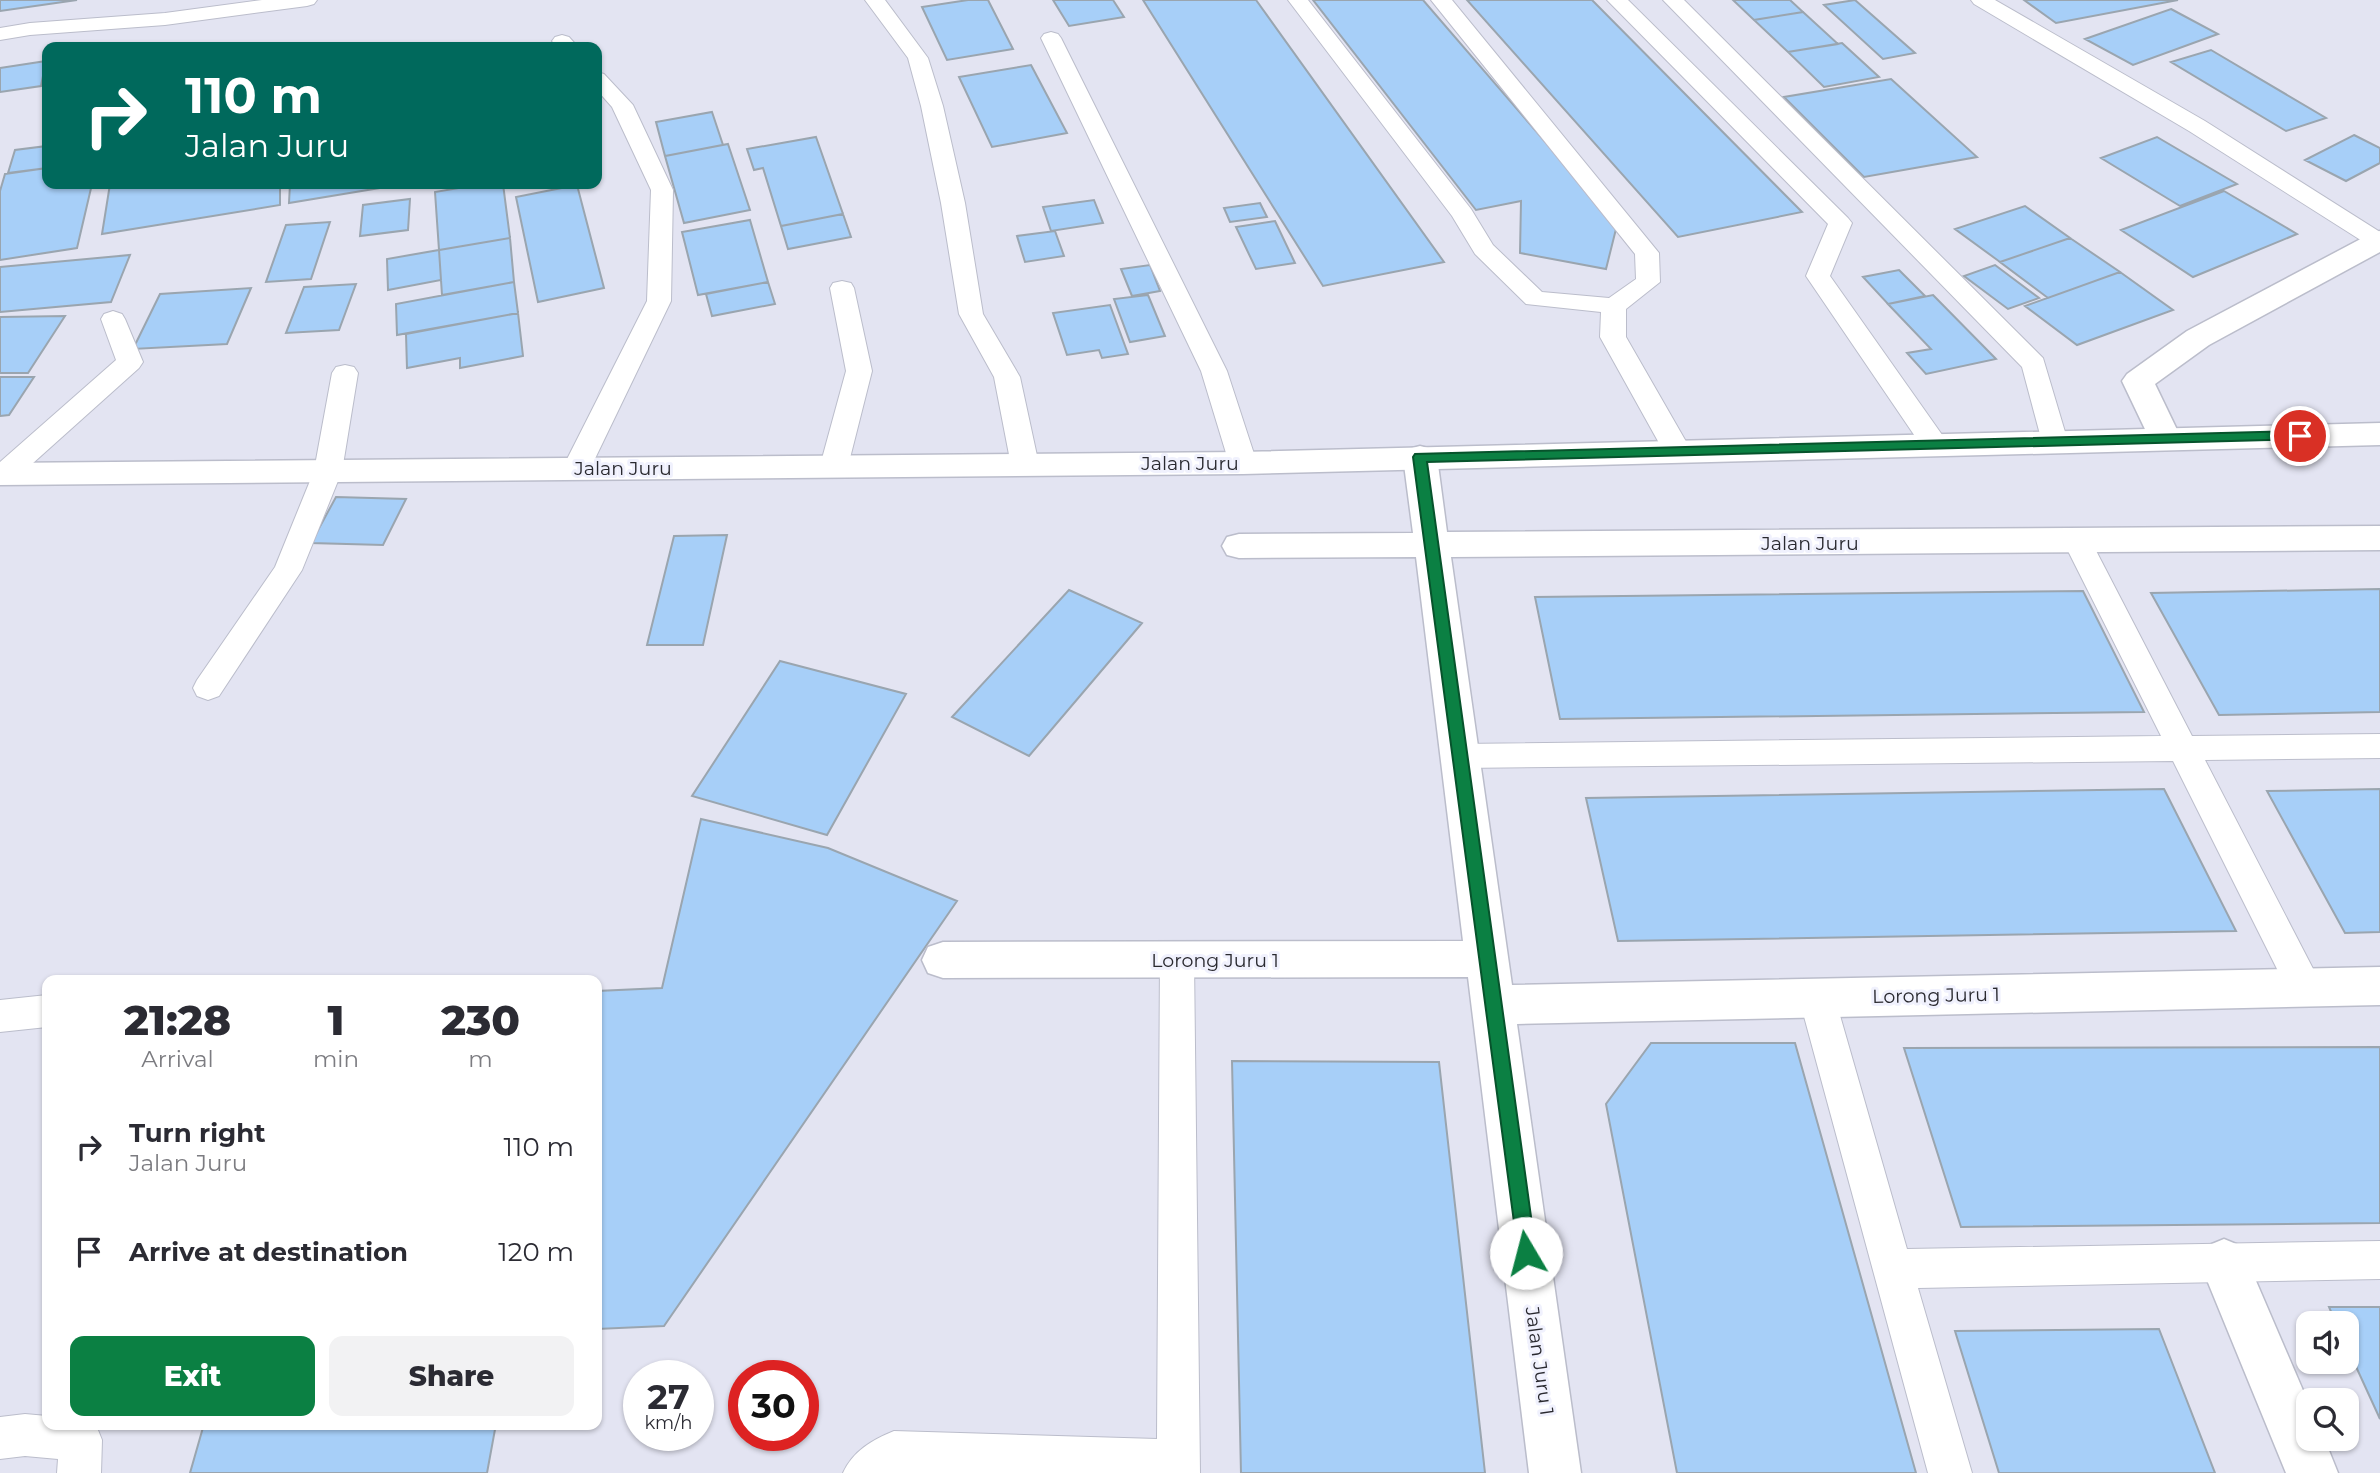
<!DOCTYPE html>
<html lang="en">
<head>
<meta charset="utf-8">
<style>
	:root { --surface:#fff; --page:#f2f2f3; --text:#2b2b33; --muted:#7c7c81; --accent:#0b8043 }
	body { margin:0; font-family:Montserrat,sans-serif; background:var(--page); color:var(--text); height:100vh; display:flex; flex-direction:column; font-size:26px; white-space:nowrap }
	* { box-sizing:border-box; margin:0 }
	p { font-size:23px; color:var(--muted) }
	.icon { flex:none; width:38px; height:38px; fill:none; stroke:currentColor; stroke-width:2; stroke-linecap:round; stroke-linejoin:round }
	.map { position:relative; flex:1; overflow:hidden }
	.panel { position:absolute; left:42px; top:975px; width:560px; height:455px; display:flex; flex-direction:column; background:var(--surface); border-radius:14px; box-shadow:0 2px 5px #0004 }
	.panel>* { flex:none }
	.guide { position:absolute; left:42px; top:42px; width:560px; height:147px; border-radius:14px; box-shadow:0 2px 5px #0004; background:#00695c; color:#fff; overflow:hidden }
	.controls { position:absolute; left:2296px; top:1311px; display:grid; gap:14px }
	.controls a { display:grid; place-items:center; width:63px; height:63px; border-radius:14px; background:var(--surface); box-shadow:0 2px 5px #0004; font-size:35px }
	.speed { position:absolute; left:623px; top:1360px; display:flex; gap:14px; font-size:35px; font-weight:700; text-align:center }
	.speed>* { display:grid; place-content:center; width:91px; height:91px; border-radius:50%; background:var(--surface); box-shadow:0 2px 5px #0004; line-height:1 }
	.speed small { font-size:18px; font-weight:400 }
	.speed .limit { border:10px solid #d22; background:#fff; color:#111 }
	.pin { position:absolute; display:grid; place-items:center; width:60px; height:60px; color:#fff; margin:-30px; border:4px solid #fff; border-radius:50%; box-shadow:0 2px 7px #0007 }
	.me { position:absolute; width:77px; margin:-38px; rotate:352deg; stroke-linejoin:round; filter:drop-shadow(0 0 5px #0008) }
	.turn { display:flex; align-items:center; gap:24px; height:147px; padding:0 28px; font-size:32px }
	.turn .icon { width:91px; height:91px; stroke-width:2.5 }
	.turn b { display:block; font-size:49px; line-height:60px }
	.eta { display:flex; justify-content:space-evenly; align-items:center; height:119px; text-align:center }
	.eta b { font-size:42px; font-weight:800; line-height:49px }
	.cta { display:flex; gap:14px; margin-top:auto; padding:14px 28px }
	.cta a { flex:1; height:80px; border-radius:14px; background:var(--accent); color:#fff; font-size:28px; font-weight:800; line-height:80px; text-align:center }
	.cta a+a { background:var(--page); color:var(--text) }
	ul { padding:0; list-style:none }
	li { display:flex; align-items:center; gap:21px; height:105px; padding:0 28px }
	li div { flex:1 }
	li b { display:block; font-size:26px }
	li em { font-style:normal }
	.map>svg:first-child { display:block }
</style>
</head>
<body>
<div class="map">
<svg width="2380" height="1473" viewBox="0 0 2380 1473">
	<rect width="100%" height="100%" fill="#e3e4f2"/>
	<path fill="#a7cff8" stroke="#9aa5af" stroke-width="2" d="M 0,0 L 77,0 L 0,11 Z
		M 968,0 L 988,0 L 1013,49 L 947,60 L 922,7 Z
		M 1053,0 L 1113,0 L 1124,17 L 1069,26 Z
		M 1143,0 L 1256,0 L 1444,262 L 1323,286 Z
		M 1313,0 L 1423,0 L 1617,225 L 1606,269 L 1520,253 L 1521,201 L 1476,210 Z
		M 1467,0 L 1592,0 L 1802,212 L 1678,237 Z
		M 1733,0 L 1790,0 L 1803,12 L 1754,20 Z
		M 1855,0 L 1915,53 L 1883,59 L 1824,5 Z
		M 2024,0 L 2178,0 L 2056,23 Z
		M 2171,9 L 2218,34 L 2133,65 L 2085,39 Z
		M 1803,12 L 1838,44 L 1788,52 L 1754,20 Z
		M 1842,43 L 1879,77 L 1824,87 L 1788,52 Z
		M 2211,50 L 2326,118 L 2286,131 L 2171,62 Z
		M 46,61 L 41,86 L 0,92 L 0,68 Z
		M 1031,65 L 1067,133 L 992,147 L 959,77 Z
		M 1891,79 L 1977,157 L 1864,177 L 1784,97 Z
		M 712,112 L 723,145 L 665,156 L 656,122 Z
		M 2354,135 L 2380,148 L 2380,163 L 2346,181 L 2305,160 Z
		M 816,137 L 843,214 L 781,226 L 763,168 L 754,170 L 747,149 Z
		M 2157,137 L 2237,184 L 2180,206 L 2101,158 Z
		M 728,144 L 750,210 L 684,223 L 665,156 Z
		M 47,146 L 47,168 L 8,173 L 15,150 Z
		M 47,168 L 47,184 L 92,184 L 77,248 L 0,260 L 0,191 L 5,174 Z
		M 110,184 L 280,184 L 280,205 L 102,234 Z
		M 290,184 L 404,184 L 289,203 Z
		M 482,184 L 503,184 L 510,238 L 439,250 L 435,192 Z
		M 577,185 L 604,288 L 538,302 L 516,197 Z
		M 2224,191 L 2297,234 L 2193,277 L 2121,230 Z
		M 410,199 L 408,230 L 360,236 L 363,205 Z
		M 1094,200 L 1103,223 L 1051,231 L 1043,207 Z
		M 1260,203 L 1267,217 L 1230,222 L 1224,208 Z
		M 2025,206 L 2070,238 L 2000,262 L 1955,229 Z
		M 843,214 L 851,237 L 788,249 L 781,226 Z
		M 750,220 L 768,282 L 698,295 L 682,232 Z
		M 1275,221 L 1295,263 L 1256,269 L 1236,227 Z
		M 330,222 L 311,279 L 266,282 L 286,225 Z
		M 1055,231 L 1064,256 L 1025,262 L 1017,236 Z
		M 510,238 L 514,282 L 442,295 L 439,250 Z
		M 2070,238 L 2120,272 L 2048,298 L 2000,262 Z
		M 439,250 L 441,280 L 388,290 L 387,259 Z
		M 130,255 L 111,302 L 0,312 L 0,267 Z
		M 1150,265 L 1160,291 L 1132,296 L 1121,269 Z
		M 1995,265 L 2039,298 L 2008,309 L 1964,276 Z
		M 1899,270 L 1925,296 L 1888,304 L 1863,277 Z
		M 2120,272 L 2173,310 L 2077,345 L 2025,306 Z
		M 514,282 L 518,313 L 397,335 L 396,304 Z
		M 768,282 L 775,304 L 712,316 L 706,294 Z
		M 356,284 L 339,330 L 286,333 L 304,287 Z
		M 251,288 L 227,344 L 133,349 L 160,294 Z
		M 1148,295 L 1165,336 L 1130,342 L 1114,299 Z
		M 1933,295 L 1996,359 L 1926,374 L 1907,353 L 1931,349 L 1888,304 Z
		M 1110,305 L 1128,354 L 1102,358 L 1099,350 L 1067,355 L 1053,313 Z
		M 518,313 L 523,356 L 460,368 L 460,358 L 407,368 L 406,334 Z
		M 65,316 L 28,373 L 0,373 L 0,317 Z
		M 0,377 L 34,377 L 9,415 L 0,416 Z
		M 336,497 L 406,499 L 383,545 L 311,543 Z
		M 727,535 L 703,645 L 647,645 L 674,536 Z
		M 2380,589 L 2380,712 L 2219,715 L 2151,593 Z
		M 1069,590 L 1142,623 L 1029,756 L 952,717 Z
		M 2083,591 L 2144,712 L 1560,719 L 1535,597 Z
		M 780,661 L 906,694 L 827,835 L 692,796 Z
		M 2164,789 L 2236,931 L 1618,941 L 1586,798 Z
		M 2380,789 L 2380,932 L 2345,933 L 2267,791 Z
		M 701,819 L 828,848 L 957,901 L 664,1326 L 597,1329 L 597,991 L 662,988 Z
		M 1651,1043 L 1795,1043 L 1916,1473 L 1677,1473 L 1606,1104 Z
		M 2380,1047 L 2380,1223 L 1961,1227 L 1904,1048 Z
		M 1232,1061 L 1439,1062 L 1485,1473 L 1241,1473 Z
		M 2329,1307 L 2380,1307 L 2380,1419 L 2347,1347 L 2347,1323 L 2336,1323 Z
		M 2159,1329 L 2215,1473 L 1999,1473 L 1955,1331 Z
		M 204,1424 L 496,1424 L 487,1473 L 190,1473 Z"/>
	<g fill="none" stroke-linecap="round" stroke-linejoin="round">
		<g stroke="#bbbdcb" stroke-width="2">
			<path id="lane" d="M 262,0 L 317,0 L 314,4 L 307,6 L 165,25 L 30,35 L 0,40 L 0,28 L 30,23 L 165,13 Z
				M 865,0 L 885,0 L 928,58 L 943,106 L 965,203 L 983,314 L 1020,377 L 1039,465 L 1035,471 L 1025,474 L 1015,471 L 1011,465 L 994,377 L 959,314 L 941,203 L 921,106 L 908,58 Z
				M 1288,0 L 1308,0 L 1471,209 L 1493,245 L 1542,292 L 1609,298 L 1636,279 L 1635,254 L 1431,0 L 1452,0 L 1659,253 L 1660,282 L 1626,309 L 1626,337 L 1692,452 L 1688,458 L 1678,461 L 1668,458 L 1664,452 L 1600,337 L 1601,312 L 1526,304 L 1475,254 L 1452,216 Z
				M 1607,0 L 1628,0 L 1848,218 L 1852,223 L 1830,276 L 1945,439 L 1948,445 L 1945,451 L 1935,454 L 1925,451 L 1806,276 L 1828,224 Z
				M 1663,0 L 1684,0 L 2043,358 L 2068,442 L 2065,448 L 2055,451 L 2045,448 L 2042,442 L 2022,367 Z
				M 1971,0 L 1995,0 L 2205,121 L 2380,232 L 2380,248 L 2370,246 L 2189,131 L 1974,4 Z
				M 1051,32 L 1058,34 L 1061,38 L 1227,371 L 1257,463 L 1253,469 L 1243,472 L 1233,469 L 1229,463 L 1201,371 L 1041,38 L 1044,34 Z
				M 562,35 L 569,37 L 578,47 L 557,47 L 552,41 L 555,37 Z
				M 597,72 L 604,74 L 633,105 L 673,190 L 671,301 L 590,469 L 586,476 L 576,478 L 566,476 L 562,469 L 647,301 L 651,190 L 612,107 L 597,90 Z
				M 842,281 L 851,283 L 854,288 L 872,371 L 848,466 L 844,472 L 834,475 L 824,472 L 820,466 L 846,371 L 830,288 L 833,283 Z
				M 113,311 L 122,314 L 125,319 L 143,362 L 139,368 L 13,481 L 0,482 L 0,462 L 116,360 L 101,319 L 104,314 Z
				M 345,365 L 354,367 L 358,373 L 342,471 L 302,570 L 219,696 L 208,700 L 197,696 L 193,688 L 197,680 L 275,567 L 314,471 L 332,373 L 336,367 Z
				M 2077,531 L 2087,534 L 2091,541 L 2192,736 L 2380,734 L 2380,758 L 2205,760 L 2323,988 L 2318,999 L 2305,1003 L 2292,999 L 2173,761 L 1460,768 L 1449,765 L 1444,756 L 1449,747 L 1460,744 L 2161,736 L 2063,541 L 2067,534 Z
				M 1177,945 L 1189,949 L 1194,960 L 1200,1473 L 843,1473 C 853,1451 872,1440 894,1431 L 1157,1439 L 1160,960 L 1165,949 Z
				M 1817,982 L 1830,987 L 1835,998 L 1907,1249 L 2380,1241 L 2380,1279 L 1918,1288 L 1972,1473 L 1928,1473 L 1799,998 L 1804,987 Z
				M 47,995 L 47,1027 L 0,1032 L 0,1000 Z
				M 25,1414 L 47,1416 L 47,1424 L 96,1425 L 102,1440 L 101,1473 L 57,1473 L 58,1459 L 25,1456 L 0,1459 L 0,1417 Z"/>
		</g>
		<g stroke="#bbbdcb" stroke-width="3">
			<path id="street" d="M 2380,231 L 2380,252 L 2209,345 L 2155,384 L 2181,438 L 2177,446 L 2165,449 L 2153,446 L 2122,381 L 2127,374 L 2187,331 L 2370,234 Z
				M 1420,446 L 1432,449 L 1437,457 L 1447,532 L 2380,526 L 2380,550 L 1451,557 L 1512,985 L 2380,967 L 2380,1005 L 1517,1024 L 1581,1473 L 1529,1473 L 1468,977 L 943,978 L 928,973 L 922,960 L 928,947 L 943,942 L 1463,941 L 1416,557 L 1239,558 L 1227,555 L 1222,546 L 1227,537 L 1239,534 L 1413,533 L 1403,457 L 1408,449 Z
				M 2224,1239 L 2241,1246 L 2308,1402 L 2308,1438 L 2324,1438 L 2338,1473 L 2286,1473 L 2200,1263 L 2207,1246 Z"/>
		</g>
		<g stroke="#bbbdcb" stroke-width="3">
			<path id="primary" d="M 2380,423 L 2380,445 L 1243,474 L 0,485 L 0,463 L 1243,452 Z"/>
		</g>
		<use href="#lane" fill="#fff" fill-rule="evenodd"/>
		<use href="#street" fill="#fff" fill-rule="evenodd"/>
		<use href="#primary" fill="#fff" fill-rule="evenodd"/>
	</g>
	<path fill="#0b8043" stroke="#07532c" stroke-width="2" d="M 2300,431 L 2306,436 L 2304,439 L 1427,462 L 1536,1253 L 1533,1260 L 1526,1263 L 1519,1260 L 1413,457 L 1415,454 Z"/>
	<g text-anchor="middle" stroke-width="6" stroke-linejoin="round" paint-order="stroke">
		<g font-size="19" fill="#29292f" stroke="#f0f1fd">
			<text x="1190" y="470">Jalan Juru</text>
			<text x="623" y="475">Jalan Juru</text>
			<text x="1810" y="550">Jalan Juru</text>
			<text x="1215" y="967">Lorong Juru 1</text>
			<text transform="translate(1936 995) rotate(-1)" y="7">Lorong Juru 1</text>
			<text transform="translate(1540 1361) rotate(82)" y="7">Jalan Juru 1</text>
		</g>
	</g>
</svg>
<div class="controls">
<a><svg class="icon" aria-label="sound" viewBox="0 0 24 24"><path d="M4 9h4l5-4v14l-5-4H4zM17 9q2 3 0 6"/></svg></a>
<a><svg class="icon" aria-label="search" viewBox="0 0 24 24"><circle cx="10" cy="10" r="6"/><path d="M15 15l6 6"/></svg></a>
</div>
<div class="speed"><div>27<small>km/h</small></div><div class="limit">30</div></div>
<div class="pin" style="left:2300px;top:436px;background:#d93025"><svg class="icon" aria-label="arrive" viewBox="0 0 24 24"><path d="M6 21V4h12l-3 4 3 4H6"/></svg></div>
<svg class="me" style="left:1526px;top:1253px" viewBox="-20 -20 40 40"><circle r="19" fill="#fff"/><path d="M0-13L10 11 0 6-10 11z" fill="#0b8043"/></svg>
<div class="guide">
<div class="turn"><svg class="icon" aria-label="right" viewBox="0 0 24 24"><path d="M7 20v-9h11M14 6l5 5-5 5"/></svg><div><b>110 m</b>Jalan Juru</div></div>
</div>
<section class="panel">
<div class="eta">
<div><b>21:28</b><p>Arrival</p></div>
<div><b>1</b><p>min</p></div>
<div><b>230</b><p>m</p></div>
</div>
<ul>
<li><svg class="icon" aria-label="right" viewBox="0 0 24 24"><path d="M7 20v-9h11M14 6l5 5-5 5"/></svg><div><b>Turn right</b><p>Jalan Juru</p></div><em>110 m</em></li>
<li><svg class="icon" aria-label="arrive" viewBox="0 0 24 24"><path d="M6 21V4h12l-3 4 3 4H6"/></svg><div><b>Arrive at destination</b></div><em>120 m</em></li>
</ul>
<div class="cta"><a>Exit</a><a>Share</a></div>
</section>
</div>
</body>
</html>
